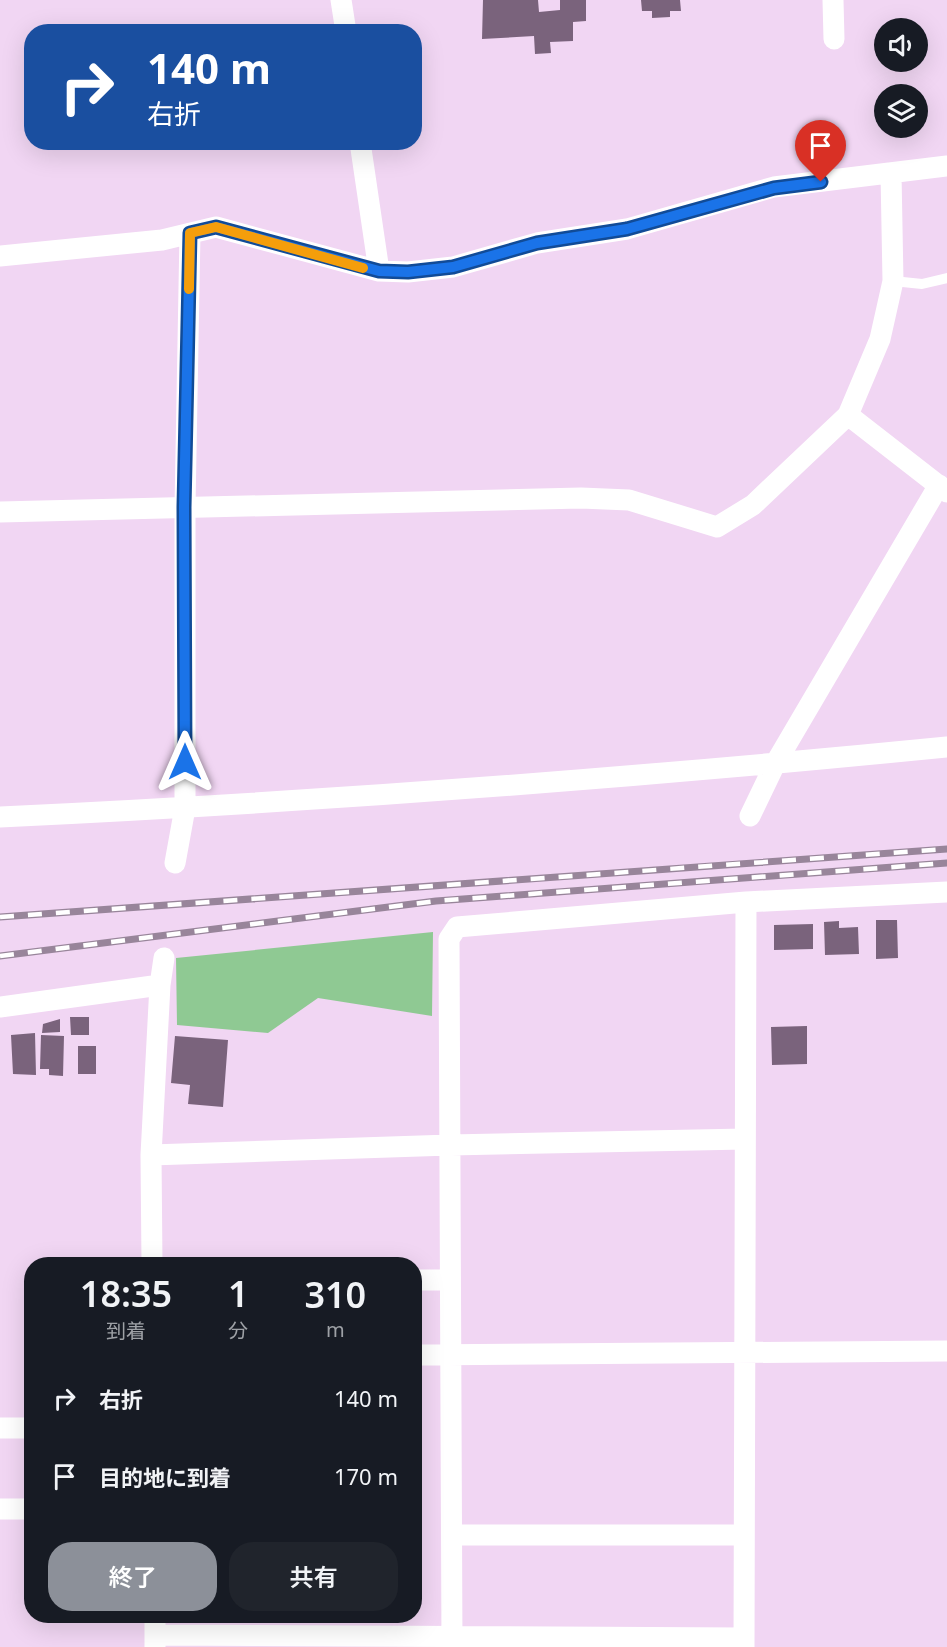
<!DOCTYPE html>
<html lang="ja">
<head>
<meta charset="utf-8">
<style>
	:root { --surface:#171b24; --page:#20242c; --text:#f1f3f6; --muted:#9ea1a6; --accent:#8c9099 }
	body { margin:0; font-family:"Noto Sans","Noto Sans JP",sans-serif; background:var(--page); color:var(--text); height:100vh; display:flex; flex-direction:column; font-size:22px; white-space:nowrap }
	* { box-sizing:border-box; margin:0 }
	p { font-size:20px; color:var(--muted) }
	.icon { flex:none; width:33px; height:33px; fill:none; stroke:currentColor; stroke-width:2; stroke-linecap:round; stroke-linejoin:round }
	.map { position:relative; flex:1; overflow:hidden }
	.side { position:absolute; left:24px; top:1257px; width:398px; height:366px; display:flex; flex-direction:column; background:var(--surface); border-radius:24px; box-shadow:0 6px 24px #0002 }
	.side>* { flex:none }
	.top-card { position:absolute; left:24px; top:24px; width:398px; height:126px; border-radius:24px; box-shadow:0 6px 24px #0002; background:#1a4fa0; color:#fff; overflow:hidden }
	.controls { position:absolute; left:874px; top:18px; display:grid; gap:12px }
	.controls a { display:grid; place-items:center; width:54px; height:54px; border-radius:50%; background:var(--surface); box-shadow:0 6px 24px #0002; font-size:30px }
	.pin { position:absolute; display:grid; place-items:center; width:51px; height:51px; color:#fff; margin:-62px -26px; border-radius:50% 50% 50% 0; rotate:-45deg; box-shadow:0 0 6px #0007 }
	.pin .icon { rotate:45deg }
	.me { position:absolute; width:66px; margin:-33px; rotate:0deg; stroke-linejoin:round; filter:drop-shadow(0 0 4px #0008) }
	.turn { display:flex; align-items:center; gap:21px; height:126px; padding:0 24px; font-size:27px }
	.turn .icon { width:78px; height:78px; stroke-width:2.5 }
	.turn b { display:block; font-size:42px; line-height:51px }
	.eta { display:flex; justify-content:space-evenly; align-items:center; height:102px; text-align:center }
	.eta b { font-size:36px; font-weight:600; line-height:42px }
	.primary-button { display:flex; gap:12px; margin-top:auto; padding:12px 24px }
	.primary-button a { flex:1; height:69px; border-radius:24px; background:var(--accent); color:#fff; font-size:24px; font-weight:600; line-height:69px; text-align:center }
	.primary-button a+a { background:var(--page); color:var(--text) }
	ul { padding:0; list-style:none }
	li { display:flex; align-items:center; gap:18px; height:78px; padding:0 24px }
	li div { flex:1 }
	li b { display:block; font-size:22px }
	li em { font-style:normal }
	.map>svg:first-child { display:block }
</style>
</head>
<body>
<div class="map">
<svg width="947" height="1647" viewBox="0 0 947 1647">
	<rect width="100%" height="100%" fill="#f1d6f3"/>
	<path fill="#8fc993" d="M 433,932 L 432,1016 L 318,998 L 268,1033 L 177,1025 L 176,958 Z"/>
	<path fill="#7a637c" d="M 483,0 L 538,0 L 539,12 L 560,10 L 560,0 L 586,0 L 586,21 L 573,22 L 573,41 L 550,42 L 551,53 L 535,54 L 534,36 L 482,39 Z
		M 641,0 L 680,0 L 681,11 L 670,11 L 670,17 L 652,18 L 652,11 L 642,11 Z
		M 876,920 L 897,920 L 898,958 L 876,959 Z
		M 839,921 L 839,928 L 858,927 L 859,954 L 825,955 L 824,922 Z
		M 813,924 L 813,949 L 774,950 L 774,925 Z
		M 70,1017 L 89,1017 L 89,1035 L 71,1035 Z
		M 60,1019 L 60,1032 L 42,1033 L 43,1024 Z
		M 807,1026 L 807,1064 L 772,1065 L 771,1027 Z
		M 35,1033 L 36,1075 L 13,1074 L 11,1035 Z
		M 41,1035 L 64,1036 L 63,1076 L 49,1075 L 49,1069 L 40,1069 Z
		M 175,1036 L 228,1040 L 223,1107 L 188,1104 L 190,1085 L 171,1083 Z
		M 78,1046 L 96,1046 L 96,1074 L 78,1074 Z"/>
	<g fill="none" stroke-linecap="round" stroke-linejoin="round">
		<path stroke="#fff" stroke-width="10" d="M 893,281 L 922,284 L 947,278"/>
		<path stroke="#fff" stroke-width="21" d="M 341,0 L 346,32
			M 833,0 L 834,39
			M 360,142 L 379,271
			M 0,256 L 162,240 L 216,227 L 379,271 L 408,272 L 453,267 L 537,243 L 627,229 L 774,187 L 947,166
			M 848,415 L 947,492
			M 0,512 L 581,498 L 629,500 L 717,527 L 753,505 L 848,415 L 880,339 L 893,281 L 891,173
			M 750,816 L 775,764 L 939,485
			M 0,817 C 316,802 632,778 947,747
			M 175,863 L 185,808 L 185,507 L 190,233
			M 0,1007 L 160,985
			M 151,1155 L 450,1145 L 745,1139
			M 152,1264 L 151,1155 L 160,985 L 164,958
			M 414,1280 L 450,1280
			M 414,1355 L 947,1351
			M 0,1428 L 32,1428
			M 0,1509 L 32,1509
			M 452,1535 L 742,1535
			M 155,1616 L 155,1647
			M 156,1635 L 744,1638
			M 452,1647 L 449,939 L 457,927 L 746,902 L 947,892
			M 744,1647 L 746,902"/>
		<g stroke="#98859a" stroke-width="7">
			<path id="rail" d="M 0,917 L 947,849
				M 0,956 L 436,901 L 947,863"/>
		</g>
		<use href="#rail" stroke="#fff" stroke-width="4.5" stroke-dasharray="14" stroke-linecap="butt"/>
	</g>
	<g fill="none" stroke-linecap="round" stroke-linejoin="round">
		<g stroke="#114b97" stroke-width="15">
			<path id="route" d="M 185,762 L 184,507 L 190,233 L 216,227 L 379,271 L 408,272 L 453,267 L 537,243 L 627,229 L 774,188 L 821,182"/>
		</g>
		<use href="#route" stroke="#1a73e8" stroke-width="10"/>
		<path stroke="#f59e0b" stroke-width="10" d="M 189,289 L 190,233 L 216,227 L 363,268"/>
	</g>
</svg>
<div class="controls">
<a><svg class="icon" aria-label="sound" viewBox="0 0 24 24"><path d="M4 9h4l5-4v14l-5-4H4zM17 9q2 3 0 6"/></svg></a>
<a><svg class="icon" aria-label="layers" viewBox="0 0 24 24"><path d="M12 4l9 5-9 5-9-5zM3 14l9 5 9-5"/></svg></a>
</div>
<div class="pin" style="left:821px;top:182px;background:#d93025"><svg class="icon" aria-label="arrive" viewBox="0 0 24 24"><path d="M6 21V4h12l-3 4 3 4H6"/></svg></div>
<svg class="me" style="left:185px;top:762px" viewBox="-20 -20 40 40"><path d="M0-17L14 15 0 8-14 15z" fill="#1a73e8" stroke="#fff" stroke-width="4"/></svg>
<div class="top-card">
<div class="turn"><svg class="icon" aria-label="right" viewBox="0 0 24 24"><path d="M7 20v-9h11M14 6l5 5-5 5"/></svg><div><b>140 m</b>右折</div></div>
</div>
<section class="side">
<div class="eta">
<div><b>18:35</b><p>到着</p></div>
<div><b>1</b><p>分</p></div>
<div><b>310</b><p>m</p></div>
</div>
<ul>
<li><svg class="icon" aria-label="right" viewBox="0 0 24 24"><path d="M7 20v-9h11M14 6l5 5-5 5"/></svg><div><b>右折</b></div><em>140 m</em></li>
<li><svg class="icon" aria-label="arrive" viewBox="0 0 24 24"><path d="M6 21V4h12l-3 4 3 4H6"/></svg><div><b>目的地に到着</b></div><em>170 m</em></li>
</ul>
<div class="primary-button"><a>終了</a><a>共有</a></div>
</section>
</div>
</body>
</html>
